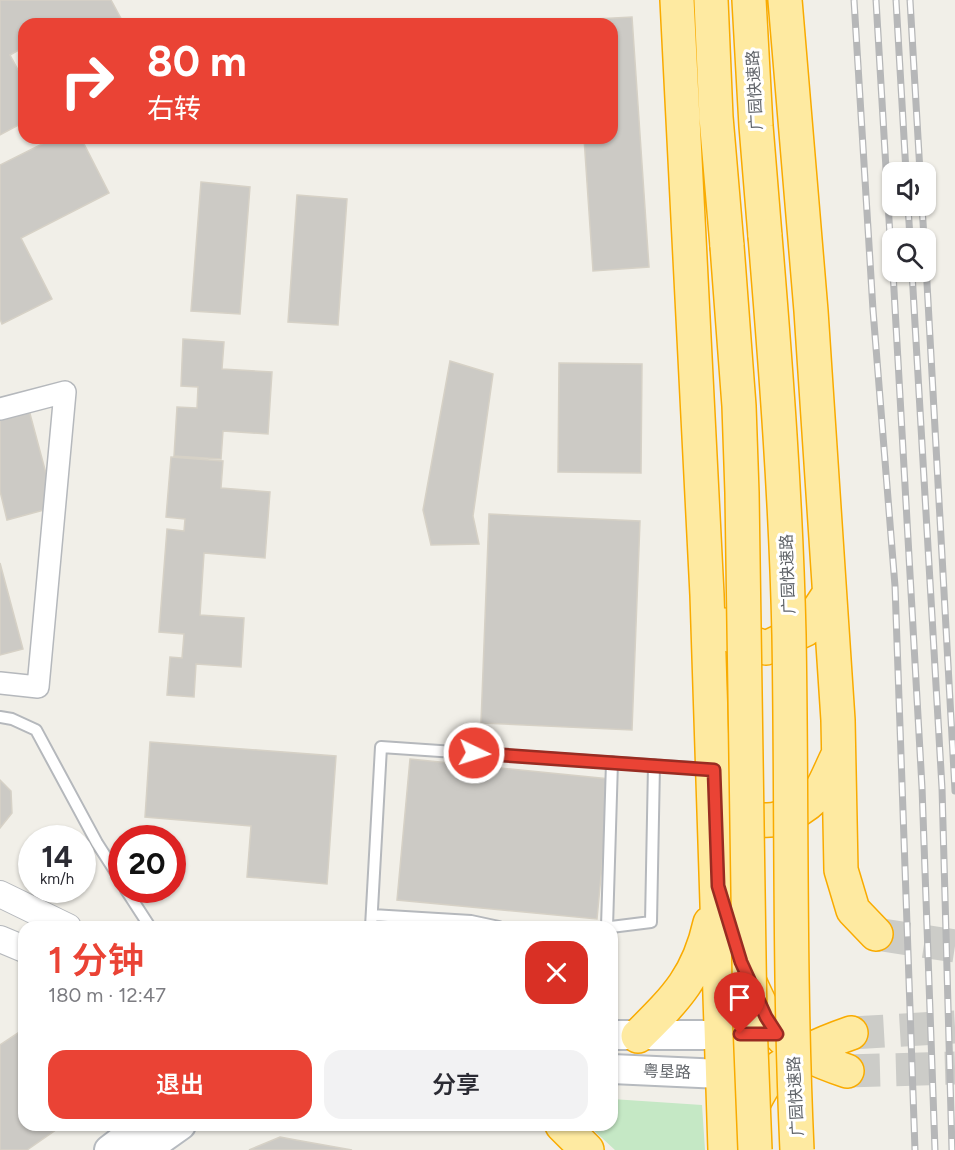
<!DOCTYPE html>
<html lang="zh">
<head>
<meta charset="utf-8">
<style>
	:root { --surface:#fff; --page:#f2f2f3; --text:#2b2b33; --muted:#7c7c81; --accent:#ea4335 }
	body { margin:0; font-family:Figtree,"Noto Sans SC",sans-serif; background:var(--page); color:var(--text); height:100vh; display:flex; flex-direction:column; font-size:22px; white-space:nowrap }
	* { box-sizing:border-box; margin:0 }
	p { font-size:20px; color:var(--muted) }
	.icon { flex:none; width:33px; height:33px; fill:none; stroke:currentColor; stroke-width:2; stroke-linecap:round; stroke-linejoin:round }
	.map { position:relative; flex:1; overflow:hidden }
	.sheet { position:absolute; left:18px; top:921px; width:600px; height:210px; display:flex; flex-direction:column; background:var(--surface); border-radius:18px; box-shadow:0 2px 4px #0004 }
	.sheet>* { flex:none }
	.hud { position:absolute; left:18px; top:18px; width:600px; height:126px; border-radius:18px; box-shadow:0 2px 4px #0004; background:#ea4335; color:#fff; overflow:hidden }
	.buttons { position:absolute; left:882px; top:162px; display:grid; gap:12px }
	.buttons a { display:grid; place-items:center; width:54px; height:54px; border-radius:12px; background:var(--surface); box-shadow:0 2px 4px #0004; font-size:30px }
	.speed { position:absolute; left:18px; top:825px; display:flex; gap:12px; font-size:30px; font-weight:700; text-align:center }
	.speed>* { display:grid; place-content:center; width:78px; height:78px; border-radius:50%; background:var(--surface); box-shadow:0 2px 4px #0004; line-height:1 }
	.speed small { font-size:15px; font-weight:400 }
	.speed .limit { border:9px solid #d22; background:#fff; color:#111 }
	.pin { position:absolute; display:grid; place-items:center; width:51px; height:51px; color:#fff; margin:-62px -26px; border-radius:50% 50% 50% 0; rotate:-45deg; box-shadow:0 0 6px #0007 }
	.pin .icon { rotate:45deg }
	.me { position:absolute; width:66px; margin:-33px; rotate:94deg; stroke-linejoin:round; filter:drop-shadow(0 0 4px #0008) }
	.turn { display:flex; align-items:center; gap:21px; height:126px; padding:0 30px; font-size:27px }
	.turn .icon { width:78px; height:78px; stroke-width:2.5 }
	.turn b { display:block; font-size:42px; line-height:51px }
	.round { display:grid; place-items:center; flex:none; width:63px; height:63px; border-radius:18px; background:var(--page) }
	.summary { display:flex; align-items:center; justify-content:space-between; height:102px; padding:0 30px }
	h1 { font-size:36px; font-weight:600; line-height:45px; color:var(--accent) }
	.primary-button { display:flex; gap:12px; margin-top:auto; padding:12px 30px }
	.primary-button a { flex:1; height:69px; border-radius:18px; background:var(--accent); color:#fff; font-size:24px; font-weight:600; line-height:69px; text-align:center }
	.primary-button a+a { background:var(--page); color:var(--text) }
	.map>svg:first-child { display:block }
</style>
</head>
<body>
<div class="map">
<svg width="955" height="1150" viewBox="0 0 955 1150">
	<rect width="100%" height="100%" fill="#f1efe8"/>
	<path fill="#c5e8c5" d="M 612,1099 L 702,1105 L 705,1150 L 615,1150 L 588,1125 L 612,1125 Z"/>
	<path fill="#cccac5" stroke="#d6d1c6" stroke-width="1.5" d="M 0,0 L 111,0 L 124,24 L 71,22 L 24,24 L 24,47 L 10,55 L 24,81 L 24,122 L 0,135 Z
		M 632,17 L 649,267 L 593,271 L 584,138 L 612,138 L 612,24 L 577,24 L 577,20 Z
		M 54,138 L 81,138 L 109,193 L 21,238 L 52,299 L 2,324 L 0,319 L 0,165 Z
		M 201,182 L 250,187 L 240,314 L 191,311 Z
		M 297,195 L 347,199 L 338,325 L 288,322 Z
		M 183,339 L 224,342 L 222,369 L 272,372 L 268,434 L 223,431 L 221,459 L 174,456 L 177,407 L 197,408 L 198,387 L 181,386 Z
		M 450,361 L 493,374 L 473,516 L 479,544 L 431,545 L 423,510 Z
		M 559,363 L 642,364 L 641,473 L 558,472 Z
		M 29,410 L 55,507 L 7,520 L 0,491 L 0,418 Z
		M 171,457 L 223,461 L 221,488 L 270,492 L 265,558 L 204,553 L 200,615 L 244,618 L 241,667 L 196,664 L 194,697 L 167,695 L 170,657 L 182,658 L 184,634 L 159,632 L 167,529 L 184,531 L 185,519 L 166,517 Z
		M 489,514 L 640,521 L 632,730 L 481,723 Z
		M 0,563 L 23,649 L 0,655 Z
		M 150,742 L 336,756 L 327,884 L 247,877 L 251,826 L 145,817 Z
		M 410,759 L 610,779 L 597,919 L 397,900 Z
		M 0,780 L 11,791 L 12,813 L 0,828 Z
		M 24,1029 L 24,1125 L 63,1125 L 27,1150 L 0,1150 L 0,1045 Z
		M 280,1137 L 296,1140 L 352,1150 L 249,1150 Z"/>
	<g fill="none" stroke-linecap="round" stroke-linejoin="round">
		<path stroke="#ccccc8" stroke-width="33" stroke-dasharray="33 16" stroke-linecap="butt" d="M 876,934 L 955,946
			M 851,1033 L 955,1027
			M 847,1071 L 955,1068"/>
		<g stroke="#b5b8bc" stroke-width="14">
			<path id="service" d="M 0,717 L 12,719 L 36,730 L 97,843 L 122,882
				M 126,890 L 150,927
				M 372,915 L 471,921 L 499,927
				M 371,927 L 381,747 L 708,769
				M 607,927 L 612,762
				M 611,927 L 651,922 L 654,765"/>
		</g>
		<g stroke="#b5b8bc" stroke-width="24">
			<path id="minor" d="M 0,409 L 65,392 L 38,687 L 0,683"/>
		</g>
		<g stroke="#b5b8bc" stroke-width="28">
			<path id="tertiary" d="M 0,894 L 68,927
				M 0,939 L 24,949"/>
		</g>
		<g stroke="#b6babf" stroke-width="32">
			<path id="secondary" d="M 612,1035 L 721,1035
				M 612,1069 L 721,1074
				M 109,1150 L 142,1125
				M 146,1150 L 181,1125"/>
		</g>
		<g stroke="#f9ab00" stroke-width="36">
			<path id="trunk" d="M 677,0 L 707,595 L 725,1150
				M 711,0 L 716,117 L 727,246
				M 749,0 L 756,126 L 765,236
				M 785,0 L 811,311 L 838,720 L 841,870 L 853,910 L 876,934
				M 725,625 L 730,635 L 766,648 L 806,629 L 829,594
				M 729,795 C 746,820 765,827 792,813 C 803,808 813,800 821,790 C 827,780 832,767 837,757
				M 747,976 C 774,1037 783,1049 847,1071
				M 638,1036 C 676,998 698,977 710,923
				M 747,1117 C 754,1102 762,1084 774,1072 C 795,1054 825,1042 851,1033
				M 562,1125 L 587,1150"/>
		</g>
		<use href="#service" stroke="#fff" stroke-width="10"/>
		<use href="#minor" stroke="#fff" stroke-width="21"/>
		<use href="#tertiary" stroke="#fff" stroke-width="26"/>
		<use href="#secondary" stroke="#fff" stroke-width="28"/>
		<use href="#trunk" stroke="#feeaa1" stroke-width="33"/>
		<g stroke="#b6b7b8" stroke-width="7">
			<path id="rail" d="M 854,0 L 873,310 L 895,586 L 915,1150
				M 876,0 L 892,270
				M 896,0 L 906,172
				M 910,0 L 920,172
				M 908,206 L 910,238
				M 922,206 L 924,238
				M 926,265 L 955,791
				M 893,272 L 922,787 L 935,1150
				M 912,272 L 942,788 L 952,1150"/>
		</g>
		<use href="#rail" stroke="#fff" stroke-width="4.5" stroke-dasharray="14" stroke-linecap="butt"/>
		<g stroke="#f9ab00" stroke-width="36" stroke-linecap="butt">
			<path id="trunk-bridge" d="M 765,236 C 776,369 786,502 789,635 C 792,807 789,978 797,1150
				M 727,246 L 739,406 L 742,493 L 750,1023 L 755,1150"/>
		</g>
		<use href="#trunk-bridge" stroke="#feeaa1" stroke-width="33"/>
	</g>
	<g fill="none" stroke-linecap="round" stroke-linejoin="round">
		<g stroke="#982c22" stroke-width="15">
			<path id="route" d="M 474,753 L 714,770 L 718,886 L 741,962 L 766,1017 L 777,1034 L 740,1034"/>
		</g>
		<use href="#route" stroke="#ea4335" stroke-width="10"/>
	</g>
	<g text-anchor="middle" stroke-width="6" stroke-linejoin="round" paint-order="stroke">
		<g font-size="16" fill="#5f6368" stroke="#fff">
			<text transform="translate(754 90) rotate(-93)" y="6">广园快速路</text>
			<text transform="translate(787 574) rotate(-92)" y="6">广园快速路</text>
			<text transform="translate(667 1071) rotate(2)" y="6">粤垦路</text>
			<text transform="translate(795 1096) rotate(-93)" y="6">广园快速路</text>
		</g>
	</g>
</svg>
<div class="buttons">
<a><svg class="icon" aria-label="sound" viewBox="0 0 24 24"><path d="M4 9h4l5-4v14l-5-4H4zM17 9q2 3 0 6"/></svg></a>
<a><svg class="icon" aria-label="search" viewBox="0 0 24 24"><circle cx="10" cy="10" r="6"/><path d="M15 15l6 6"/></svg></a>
</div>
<div class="speed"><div>14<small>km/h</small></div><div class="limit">20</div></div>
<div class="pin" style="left:740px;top:1034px;background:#d93025"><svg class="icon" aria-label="arrive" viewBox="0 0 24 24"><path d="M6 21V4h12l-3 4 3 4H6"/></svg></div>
<svg class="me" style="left:474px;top:753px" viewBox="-20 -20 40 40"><circle r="17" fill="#ea4335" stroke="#fff" stroke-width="3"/><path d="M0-11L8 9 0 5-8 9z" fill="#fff"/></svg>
<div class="hud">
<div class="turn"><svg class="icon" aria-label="right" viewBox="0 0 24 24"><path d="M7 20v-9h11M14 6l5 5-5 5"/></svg><div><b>80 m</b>右转</div></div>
</div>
<section class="sheet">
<div class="summary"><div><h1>1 分钟</h1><p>180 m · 12:47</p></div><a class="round" style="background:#d93025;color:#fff"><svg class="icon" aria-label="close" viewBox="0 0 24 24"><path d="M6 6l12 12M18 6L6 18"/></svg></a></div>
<div class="primary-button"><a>退出</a><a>分享</a></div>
</section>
</div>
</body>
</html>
